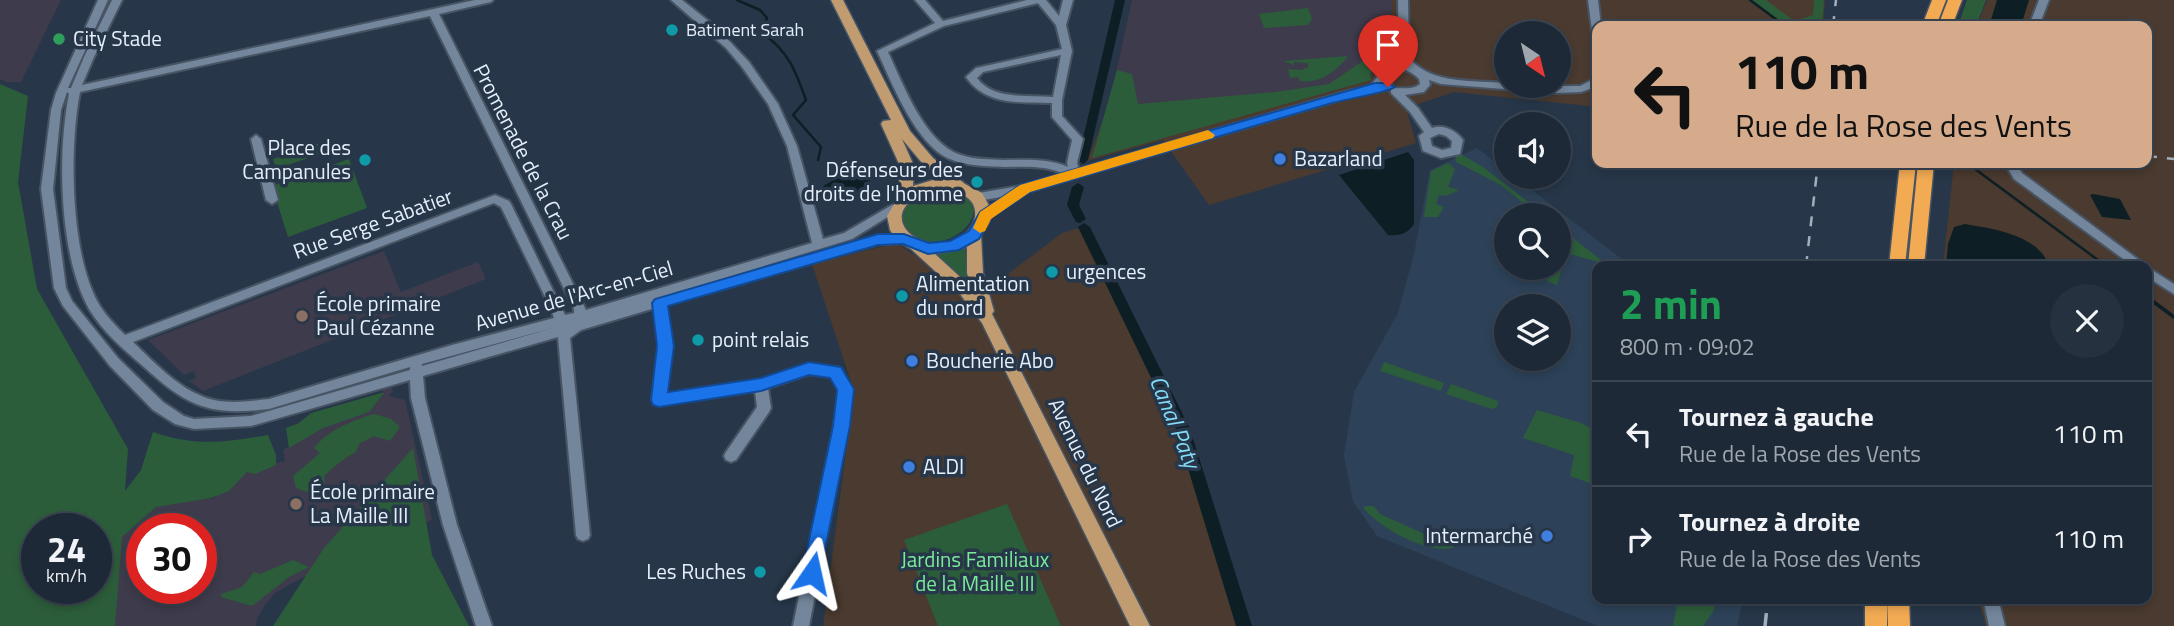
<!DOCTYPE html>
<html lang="fr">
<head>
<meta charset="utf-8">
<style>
	:root { --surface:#1d2937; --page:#25313f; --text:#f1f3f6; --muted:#a0a6ad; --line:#3b4552 }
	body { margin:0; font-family:"Titillium Web",sans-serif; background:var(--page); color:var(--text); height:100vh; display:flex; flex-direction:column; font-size:26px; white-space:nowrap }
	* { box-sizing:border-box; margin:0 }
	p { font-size:23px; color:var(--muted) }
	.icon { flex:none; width:38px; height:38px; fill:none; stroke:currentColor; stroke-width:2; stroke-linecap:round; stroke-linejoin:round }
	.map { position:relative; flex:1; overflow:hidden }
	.panel { position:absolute; left:1592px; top:261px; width:560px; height:343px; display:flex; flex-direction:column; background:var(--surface); border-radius:14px; box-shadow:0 4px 10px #0003,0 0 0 2px var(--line) }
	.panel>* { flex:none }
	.banner { position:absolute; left:1592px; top:21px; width:560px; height:147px; border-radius:14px; box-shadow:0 4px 10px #0003,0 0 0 2px var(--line); background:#d6ab8b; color:#111; overflow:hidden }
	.needle { width:46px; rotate:145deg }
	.controls { position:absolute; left:1494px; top:21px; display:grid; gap:14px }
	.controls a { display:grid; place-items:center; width:77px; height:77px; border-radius:50%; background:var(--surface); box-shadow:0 4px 10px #0003,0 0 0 2px var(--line); font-size:35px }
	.speed { position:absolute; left:21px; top:513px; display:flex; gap:14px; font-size:35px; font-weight:700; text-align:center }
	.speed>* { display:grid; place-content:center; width:91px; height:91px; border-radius:50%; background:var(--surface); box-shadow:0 4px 10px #0003,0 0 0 2px var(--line); line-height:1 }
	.speed small { font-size:18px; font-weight:400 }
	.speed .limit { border:10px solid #d22; background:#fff; color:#111 }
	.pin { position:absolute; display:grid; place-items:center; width:60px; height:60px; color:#fff; margin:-72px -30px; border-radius:50% 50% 50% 0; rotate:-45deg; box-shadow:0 0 7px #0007 }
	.pin .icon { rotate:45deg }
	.me { position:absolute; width:77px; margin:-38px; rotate:11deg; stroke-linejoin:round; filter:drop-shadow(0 0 5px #0008) }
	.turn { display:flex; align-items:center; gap:24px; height:147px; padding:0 28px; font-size:32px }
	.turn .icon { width:91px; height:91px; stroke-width:2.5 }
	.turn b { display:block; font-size:49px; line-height:60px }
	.round { display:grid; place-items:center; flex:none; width:74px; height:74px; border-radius:37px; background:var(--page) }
	.headline { display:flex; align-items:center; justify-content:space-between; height:119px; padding:0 28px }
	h1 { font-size:42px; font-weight:700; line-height:52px; color:#1e9e55 }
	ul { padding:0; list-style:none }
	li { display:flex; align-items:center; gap:21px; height:105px; padding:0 28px; border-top:2px solid var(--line) }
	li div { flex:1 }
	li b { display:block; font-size:26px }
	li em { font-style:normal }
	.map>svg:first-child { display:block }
</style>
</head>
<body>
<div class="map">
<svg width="2174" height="626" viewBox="0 0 2174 626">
	<rect width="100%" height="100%" fill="#273749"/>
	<path fill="#2d4258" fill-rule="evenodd" d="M 1477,148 L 1507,171 L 1507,177 L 1515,177 L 1631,266 L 1598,266 L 1598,598 L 1743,599 L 1737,626 L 1598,626 L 1377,536 L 1353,501 L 1344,455 L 1354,392 L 1398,313 L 1414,254 L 1430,170 ZM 1507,215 L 1559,215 L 1559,268 L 1507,268 ZM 1507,306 L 1559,306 L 1559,359 L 1507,359 Z"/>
	<path fill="#4a3a2f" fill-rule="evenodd" d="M 1132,0 L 1825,0 L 1823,26 L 1598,26 L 1598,107 L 1454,92 L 1406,108 L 1416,143 L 1209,205 L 1163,140 L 1087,161 L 1109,106 ZM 1507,33 L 1559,33 L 1559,86 L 1507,86 Z
		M 1987,0 L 2174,0 L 2174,626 L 1986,626 L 1978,599 L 2147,598 L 2147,266 L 1943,266 L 1954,163 L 2147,163 L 2147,26 L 1977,26 Z
		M 1079,228 L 1177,431 L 1240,626 L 823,626 L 854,391 L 812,264 L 896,243 L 927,263 L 944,295 L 1000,280 L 1062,233 Z"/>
	<path fill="#3e3b4c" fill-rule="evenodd" d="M 0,0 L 61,0 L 21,82 L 6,82 L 0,79 Z
		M 1132,0 L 1392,0 L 1392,59 L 1376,65 L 1370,80 L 1318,95 L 1109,106 Z
		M 384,251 L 401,292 L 478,262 L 486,279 L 203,391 L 189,381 L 196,378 L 194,371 L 184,375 L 148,340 Z
		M 392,387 L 393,391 L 389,396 L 405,400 L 432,520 L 355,552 L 292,583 L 275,593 L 265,605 L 257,619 L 256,626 L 113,626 L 112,509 L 214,498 L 244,472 L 285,461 L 283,450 L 312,433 L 349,417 L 369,412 L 385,388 ZM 142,528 L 201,528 L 201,588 L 142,588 Z"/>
	<path fill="#2c5d3a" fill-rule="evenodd" d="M 1752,0 L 1766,0 L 1794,21 L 1813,15 L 1814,0 L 1824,0 L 1822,26 L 1787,26 Z
		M 1967,0 L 1986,0 L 1976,26 L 1958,26 Z
		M 1308,8 L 1312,19 L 1308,25 L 1264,28 L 1259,14 Z
		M 1387,30 L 1392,30 L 1392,60 L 1374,67 L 1370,75 L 1371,80 L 1092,158 L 1117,70 L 1132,74 L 1138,104 L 1276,92 L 1329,84 L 1379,50 L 1377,34 Z
		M 1348,56 C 1336,72 1320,84 1299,81 L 1299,77 L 1290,78 L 1288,69 L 1301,70 L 1309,67 L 1307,63 L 1294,62 L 1294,65 L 1283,61 Z
		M 0,84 L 28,96 L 18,182 L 37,289 L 128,449 L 125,491 L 141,470 L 153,432 C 195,447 225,442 268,435 L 276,455 L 276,465 L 255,474 L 247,472 L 229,491 L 211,498 L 156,507 L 122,537 L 115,626 L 0,626 ZM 37,528 L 96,528 L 96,588 L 37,588 Z
		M 332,139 L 335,149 L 276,169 L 273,159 Z
		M 1459,153 L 1483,167 L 1545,215 L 1538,215 L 1501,185 L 1456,162 L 1455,156 Z
		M 349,159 L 367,208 L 288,237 L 272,186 Z
		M 1448,163 L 1455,169 L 1448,187 L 1459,190 L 1446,196 L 1439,195 L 1436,204 L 1444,207 L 1438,217 L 1424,217 L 1431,171 Z
		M 941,189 C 1018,198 938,276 902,224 C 898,201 921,192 941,189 Z
		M 1559,227 L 1606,264 L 1566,253 L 1557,285 L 1547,281 L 1549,268 L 1559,268 Z
		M 965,246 L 966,271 L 969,281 L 967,282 L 936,256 L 937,252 Z
		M 1384,362 L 1444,383 L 1441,391 L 1380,371 Z
		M 1451,384 L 1498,401 L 1497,407 L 1492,409 L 1446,394 Z
		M 381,393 L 384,393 L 369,412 L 323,428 L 289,448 L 286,428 L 299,423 L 311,413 Z
		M 1537,410 L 1581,423 L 1598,432 L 1598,486 L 1570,476 L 1574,455 L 1523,438 Z
		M 374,414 L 391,419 L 400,427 L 390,441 L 374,436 L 359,444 L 356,452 C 344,458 334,467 324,476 L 326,489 L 313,494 L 296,488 L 293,476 L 320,453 L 314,448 C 327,431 353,420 374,414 Z
		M 413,448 L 432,555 L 469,626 L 273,626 L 324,548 Z
		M 1007,504 L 1061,626 L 938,626 L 904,540 Z
		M 1366,506 L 1374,506 L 1380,514 L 1442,542 L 1446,535 L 1456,538 L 1453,548 C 1424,553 1382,529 1363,508 Z
		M 293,560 L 309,567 L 289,577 L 252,606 L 221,597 L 221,594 L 242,587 L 254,572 L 260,574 Z
		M 1678,599 L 1678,598 L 1716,599 L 1714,610 L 1703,626 L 1673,626 Z"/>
	<path fill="#0d1f24" d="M 1997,0 L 2029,0 L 2021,26 L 1989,26 Z
		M 1408,152 L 1414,160 L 1414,224 C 1408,234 1399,236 1388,235 L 1339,175 Z
		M 845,174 L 874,175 C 863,194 840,203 823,186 Z
		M 2093,194 L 2120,199 L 2131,220 L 2102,217 L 2090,195 Z
		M 1965,224 C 1994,229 2039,235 2049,266 L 1946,266 L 1948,244 L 1954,227 Z"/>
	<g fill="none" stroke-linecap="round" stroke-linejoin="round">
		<path stroke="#0d1f24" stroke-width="2.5" d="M 737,0 L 760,10 L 767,18 L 762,33 C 788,50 796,72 806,100 L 793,115 L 821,147 L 818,160
			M 1750,0 L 1785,26
			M 1967,163 L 2106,266"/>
		<path stroke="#0d1f24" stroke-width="3.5" d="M 2147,297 L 2174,317"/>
		<path fill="#0d1f24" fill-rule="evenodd" d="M 1115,0 L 1125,0 L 1088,160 L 1083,164 L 1078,160 Z
			M 1078,183 L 1084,187 L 1079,205 L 1086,219 L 1080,223 L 1076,222 L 1067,205 L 1072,187 Z
			M 1084,223 L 1090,227 L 1190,429 L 1252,626 L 1236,626 L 1176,429 L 1078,227 Z"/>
		<g stroke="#475464" stroke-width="4">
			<path id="minor" d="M 98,0 L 108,0 L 68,88 L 71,88 L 84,57 L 112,0 L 122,0 L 94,57 L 82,85 L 475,0 L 493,0 L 491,2 L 439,14 L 586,310 L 812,243 L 787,146 L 768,104 L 742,67 L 726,48 L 671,0 L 682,0 L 716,27 L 749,62 L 778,104 L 797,146 L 823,239 L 844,233 L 892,205 L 900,205 L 902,208 L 852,239 L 649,301 L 878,236 L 904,235 L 910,239 L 904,243 L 878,244 L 666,305 L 671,346 L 666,394 L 761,380 L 809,364 L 840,368 L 852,389 L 848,426 L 809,626 L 793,626 L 834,426 L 839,390 L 831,377 L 809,374 L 768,388 L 771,408 L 769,412 L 736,460 L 731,462 L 726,460 L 724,456 L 726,452 L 757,407 L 755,391 L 659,405 L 654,404 L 652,400 L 659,346 L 655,308 L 581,330 L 570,338 L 590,535 L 588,539 L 583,541 L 578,539 L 576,535 L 558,337 L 423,376 L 425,398 L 457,525 L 492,626 L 476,626 L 443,525 L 411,398 L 410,380 L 251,426 L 194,429 L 175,424 L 153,410 L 110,366 L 63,306 L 54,288 L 41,189 L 51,110 L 56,93 ZM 430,16 L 574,309 L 574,313 L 565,315 L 511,204 L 509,201 L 495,195 L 125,335 C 116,326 107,317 100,306 C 70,257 69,148 80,92 ZM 67,92 L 69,94 C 57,153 59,255 89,309 C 102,331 124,350 144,367 C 188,407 209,416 269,409 L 410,367 L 410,370 L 251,416 L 194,419 L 184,416 L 163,402 L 118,358 L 72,301 L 66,288 L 53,189 L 61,110 ZM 494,203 L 501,207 L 551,309 L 554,318 L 452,345 L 269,399 C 251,401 232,404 214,400 C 182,393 155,363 133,342 ZM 556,327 L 422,366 L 422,364 Z
				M 915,0 L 925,0 L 943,21 L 1027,0 L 1046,0 L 1059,16 L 1063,0 L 1073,0 L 1066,25 L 1072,51 L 1062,100 L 1062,116 L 1083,139 L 1077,163 L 1079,169 L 1348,91 L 1370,87 C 1381,73 1383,62 1403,63 L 1399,58 L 1398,0 L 1408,0 L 1409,58 C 1432,85 1474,80 1507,83 L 1507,86 L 1580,86 L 1598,77 L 1598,86 L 1581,92 L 1556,93 L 1441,84 L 1429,80 L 1430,85 L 1424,92 L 1405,95 L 1418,108 L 1432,128 C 1444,124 1456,131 1463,140 L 1460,154 L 1441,158 L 1423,151 L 1419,136 L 1424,132 L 1410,112 L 1391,93 L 1391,89 L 1353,96 L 1027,192 L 985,220 L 981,219 L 979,216 L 981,213 L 1007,196 L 977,201 L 973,200 L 971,197 L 973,194 L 1025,185 L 1063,174 C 1047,165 1023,167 1005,167 C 984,166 960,166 942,155 C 912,135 892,83 877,51 L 935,23 ZM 1038,3 L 1056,25 L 1062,49 L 976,68 L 966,77 C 986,106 1020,102 1052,103 L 1052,117 L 1072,140 L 1067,163 L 1068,167 C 1048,158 1025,160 1004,160 C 990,159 975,160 961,155 C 925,144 903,84 888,52 L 944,26 ZM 1061,55 L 1053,97 C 1027,95 993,100 977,78 L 983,72 ZM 1394,69 C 1404,68 1412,72 1419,79 L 1420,84 C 1413,90 1401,88 1392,88 L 1392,85 L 1382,85 L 1387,75 ZM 1439,134 L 1446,136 L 1452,141 L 1451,148 L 1442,150 L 1432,146 L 1430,138 Z
				M 1588,0 L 1598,0 L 1601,26 L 1598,26 L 1598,41 L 1593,38 Z
				M 2039,0 L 2049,0 L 2039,26 L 2029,26 Z
				M 256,135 L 261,139 L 278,200 L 272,204 L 266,200 L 251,139 Z
				M 2005,163 L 2015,163 L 2022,173 L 2147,266 L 2133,266 L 2014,179 Z
				M 2147,267 L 2174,284 L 2174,294 L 2147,277 Z
				M 1983,598 L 1998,598 L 2005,626 L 1989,626 Z"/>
		</g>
		<g stroke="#475464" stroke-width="3">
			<path id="major" d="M 831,0 L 843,0 L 910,131 L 933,158 L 965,184 L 982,193 L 991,209 L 989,222 L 981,235 L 983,273 L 994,311 L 992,314 L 1150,626 L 1130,626 L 982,323 L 960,294 L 911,249 L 897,241 L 890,230 L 887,216 L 899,196 L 900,166 L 881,124 L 883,121 L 891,120 ZM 902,139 L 923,164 L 943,181 L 933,180 L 913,186 L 914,166 ZM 931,190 C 949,190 978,192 975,217 C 974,222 972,227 968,231 C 932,268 862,215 931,190 ZM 967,247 L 967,273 L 971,287 L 935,254 Z"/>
		</g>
		<g stroke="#475464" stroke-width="3">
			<path id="highway" d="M 1932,0 L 1946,0 L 1936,26 L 1922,26 Z
				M 1948,0 L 1962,0 L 1952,26 L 1938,26 Z
				M 1900,163 L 1916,163 L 1905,266 L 1889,266 Z
				M 1918,163 L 1934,163 L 1924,266 L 1908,266 Z
				M 1865,598 L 1887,598 L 1887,626 L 1865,626 Z
				M 1887,598 L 1909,598 L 1910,626 L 1888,626 Z"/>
		</g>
		<use href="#minor" fill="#74869b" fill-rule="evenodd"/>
		<use href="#major" fill="#c09c70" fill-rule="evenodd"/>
		<use href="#highway" fill="#f2aa53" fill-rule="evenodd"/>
		<path stroke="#a3afbd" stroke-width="2.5" stroke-dasharray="10 10" stroke-linecap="butt" d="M 1833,26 L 1836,0
			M 2147,156 L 2174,159
			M 1806,266 L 1818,163"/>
		<path stroke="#a3afbd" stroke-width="3.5" stroke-dasharray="13 13" stroke-linecap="butt" d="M 1765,626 L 1768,598"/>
	</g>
	<path fill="#1a73e8" stroke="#114b97" stroke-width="2" d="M 1375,83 L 1388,83 L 1395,87 C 1389,92 1343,100 1332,103 L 1030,192 L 991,218 L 979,239 L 959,250 L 928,254 L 903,244 L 878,245 L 668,306 L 674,346 L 668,392 L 761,378 L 809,362 L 841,367 L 854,389 L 850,426 L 819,579 L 812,581 L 805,579 L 802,573 L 833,426 L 837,390 L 830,378 L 809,375 L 761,391 L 659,407 L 653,405 L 651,400 L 657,346 L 652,303 L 655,299 L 878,234 L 904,234 L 929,243 L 950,241 L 969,231 L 980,212 L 1020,185 Z"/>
	<path fill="#f59e0b" d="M 1208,130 L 1215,135 L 1213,138 L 1030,192 L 991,219 L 985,231 L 980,233 L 973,228 L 980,212 L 1020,185 Z"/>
	<g fill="#0f9aa8" stroke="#273749" stroke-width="2.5">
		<circle cx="672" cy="30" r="7"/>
		<circle cx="365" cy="160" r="7"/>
		<circle cx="977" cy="182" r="7"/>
		<circle cx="1052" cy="272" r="7"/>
		<circle cx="902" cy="296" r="7"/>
		<circle cx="698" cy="340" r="7"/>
		<circle cx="760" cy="572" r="7"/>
	</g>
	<circle fill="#2e9e5b" stroke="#273749" stroke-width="2.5" cx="59" cy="39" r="7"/>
	<g fill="#3f7fe0" stroke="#273749" stroke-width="2.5">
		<circle cx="1280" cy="159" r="7"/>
		<circle cx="912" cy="361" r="7"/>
		<circle cx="909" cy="467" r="7"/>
		<circle cx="1547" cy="536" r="7"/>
	</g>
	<g fill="#8d6e63" stroke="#273749" stroke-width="2.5">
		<circle cx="302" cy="316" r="7"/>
		<circle cx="296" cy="504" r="7"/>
	</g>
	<g text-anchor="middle" stroke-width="7" stroke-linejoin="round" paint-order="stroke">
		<g font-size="18" fill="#e5effb" stroke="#273749" text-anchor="start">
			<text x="686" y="36">Batiment Sarah</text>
		</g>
		<g font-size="21" fill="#e5effb" stroke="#273749" text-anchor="start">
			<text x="73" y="46">City Stade</text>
			<text x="351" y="155" text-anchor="end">Place des<tspan x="351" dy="24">Campanules</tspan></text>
			<text x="1294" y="166">Bazarland</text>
			<text x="963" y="177" text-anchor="end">Défenseurs des<tspan x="963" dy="24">droits de l'homme</tspan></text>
			<text x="1066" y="279">urgences</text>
			<text x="916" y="291">Alimentation<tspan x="916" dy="24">du nord</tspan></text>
			<text x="316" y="311">École primaire<tspan x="316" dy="24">Paul Cézanne</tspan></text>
			<text x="712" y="347">point relais</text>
			<text x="926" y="368">Boucherie Abo</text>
			<text x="923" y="474">ALDI</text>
			<text x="310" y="499">École primaire<tspan x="310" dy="24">La Maille III</tspan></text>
			<text x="1533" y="543" text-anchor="end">Intermarché</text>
			<text x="746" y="579" text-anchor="end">Les Ruches</text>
		</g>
		<g font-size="21" fill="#e5effb" stroke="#273749">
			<text transform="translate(523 152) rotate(63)" y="7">Promenade de la Crau</text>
			<text transform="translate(373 224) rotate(-20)" y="7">Rue Serge Sabatier</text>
			<text transform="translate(574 296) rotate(-16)" y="7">Avenue de l'Arc-en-Ciel</text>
			<text transform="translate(1085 463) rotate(64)" y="7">Avenue du Nord</text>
		</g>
		<g font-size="21" fill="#78ea98" stroke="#273749">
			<text x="975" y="567">Jardins Familiaux<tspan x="975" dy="24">de la Maille III</tspan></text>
		</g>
		<g font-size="23" font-style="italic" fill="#83dcf7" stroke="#273749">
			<text transform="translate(1175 422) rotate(68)" y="8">Canal Paty</text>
		</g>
	</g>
</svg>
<div class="controls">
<a><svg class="needle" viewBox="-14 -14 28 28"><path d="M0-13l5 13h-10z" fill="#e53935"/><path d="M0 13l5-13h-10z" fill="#a0a6ad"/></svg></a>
<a><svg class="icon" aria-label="sound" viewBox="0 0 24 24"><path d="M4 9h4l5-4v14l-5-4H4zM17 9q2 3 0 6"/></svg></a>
<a><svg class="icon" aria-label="search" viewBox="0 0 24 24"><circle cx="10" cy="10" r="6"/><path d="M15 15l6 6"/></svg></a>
<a><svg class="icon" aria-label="layers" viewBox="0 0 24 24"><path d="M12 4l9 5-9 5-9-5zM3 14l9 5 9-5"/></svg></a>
</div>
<div class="speed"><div>24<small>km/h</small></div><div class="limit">30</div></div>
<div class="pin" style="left:1388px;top:87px;background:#d93025"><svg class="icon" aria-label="arrive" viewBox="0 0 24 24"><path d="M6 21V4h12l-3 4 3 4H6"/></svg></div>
<svg class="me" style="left:812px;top:573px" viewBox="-20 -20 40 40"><path d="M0-17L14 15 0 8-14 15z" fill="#1a73e8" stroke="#fff" stroke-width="4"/></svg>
<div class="banner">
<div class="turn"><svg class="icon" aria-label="left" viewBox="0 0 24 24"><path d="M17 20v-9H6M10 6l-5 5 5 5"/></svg><div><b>110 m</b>Rue de la Rose des Vents</div></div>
</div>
<section class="panel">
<div class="headline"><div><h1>2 min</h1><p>800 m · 09:02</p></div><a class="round"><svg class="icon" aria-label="close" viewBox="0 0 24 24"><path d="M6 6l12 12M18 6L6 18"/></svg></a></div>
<ul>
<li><svg class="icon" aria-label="left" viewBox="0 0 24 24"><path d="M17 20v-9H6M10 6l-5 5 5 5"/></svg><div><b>Tournez à gauche</b><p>Rue de la Rose des Vents</p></div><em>110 m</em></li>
<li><svg class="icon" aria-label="right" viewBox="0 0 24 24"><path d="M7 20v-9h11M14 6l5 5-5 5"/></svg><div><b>Tournez à droite</b><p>Rue de la Rose des Vents</p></div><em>110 m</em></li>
</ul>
</section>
</div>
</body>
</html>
